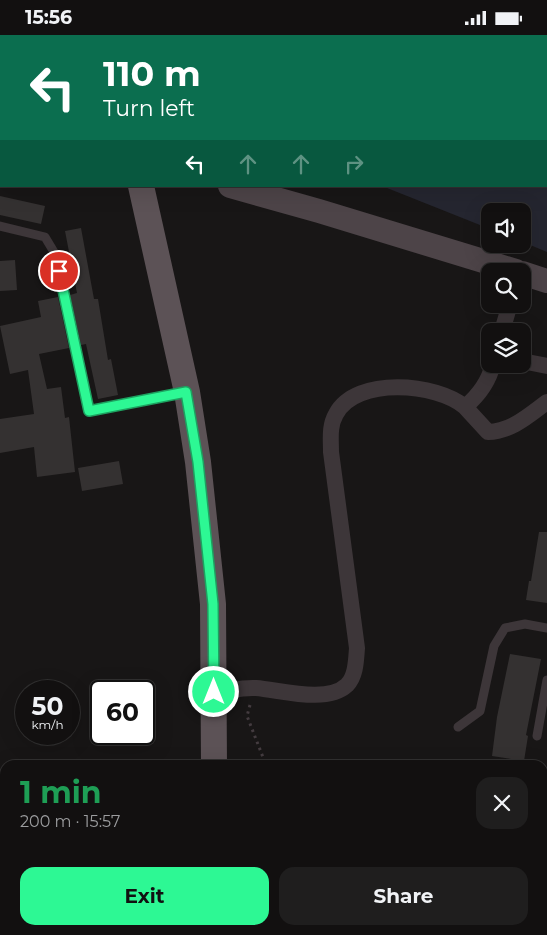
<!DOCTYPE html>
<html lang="en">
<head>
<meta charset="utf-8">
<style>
	:root { --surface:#121010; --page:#1f1e1e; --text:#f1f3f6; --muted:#9c9d9f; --line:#313030; --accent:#2df894 }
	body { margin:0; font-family:Montserrat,sans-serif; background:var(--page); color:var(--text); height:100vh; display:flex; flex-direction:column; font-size:19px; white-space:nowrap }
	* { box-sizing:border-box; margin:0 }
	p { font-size:16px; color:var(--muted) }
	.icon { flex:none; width:28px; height:28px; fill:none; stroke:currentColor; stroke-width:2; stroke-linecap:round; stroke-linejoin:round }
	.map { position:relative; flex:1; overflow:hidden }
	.sheet { position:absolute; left:0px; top:725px; width:548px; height:175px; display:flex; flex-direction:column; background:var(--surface); border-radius:15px 15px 0 0; box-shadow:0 5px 20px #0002,0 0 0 1px var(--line) }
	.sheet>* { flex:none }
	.hud { position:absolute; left:0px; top:0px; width:548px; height:152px; box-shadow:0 5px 20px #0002,0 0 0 1px var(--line); background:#0b6e4f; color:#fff; overflow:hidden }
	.tools { position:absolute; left:481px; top:168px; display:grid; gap:10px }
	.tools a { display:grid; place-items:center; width:50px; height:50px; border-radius:10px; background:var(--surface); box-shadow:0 5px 20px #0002,0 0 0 1px var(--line); font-size:25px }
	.speed { position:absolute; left:15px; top:645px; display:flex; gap:10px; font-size:25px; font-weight:700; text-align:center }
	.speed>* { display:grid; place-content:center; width:65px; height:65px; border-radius:50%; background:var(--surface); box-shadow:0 5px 20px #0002,0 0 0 1px var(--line); line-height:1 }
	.speed small { font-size:12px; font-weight:400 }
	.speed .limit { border:2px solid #111; border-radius:8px; background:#fff; color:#111 }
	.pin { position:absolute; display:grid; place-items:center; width:42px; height:42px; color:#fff; margin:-21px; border:2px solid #fff; border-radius:50%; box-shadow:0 1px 5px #0007 }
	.me { position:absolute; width:55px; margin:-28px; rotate:0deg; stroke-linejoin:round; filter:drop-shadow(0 0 4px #0008) }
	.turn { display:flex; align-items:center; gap:18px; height:105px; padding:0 20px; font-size:22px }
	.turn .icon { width:65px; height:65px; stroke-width:2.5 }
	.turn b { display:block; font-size:35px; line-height:42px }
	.lanes { display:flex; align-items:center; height:48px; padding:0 20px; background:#0003; justify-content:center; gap:25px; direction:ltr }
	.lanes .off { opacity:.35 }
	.round { display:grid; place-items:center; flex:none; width:52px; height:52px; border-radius:15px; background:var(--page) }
	.summary { display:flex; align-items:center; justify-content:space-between; height:85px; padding:0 20px }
	h1 { font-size:30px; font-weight:700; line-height:38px; color:#1e9e55 }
	.button { display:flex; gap:10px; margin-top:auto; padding:10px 20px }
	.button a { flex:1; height:58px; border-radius:15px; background:var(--accent); color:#111; font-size:20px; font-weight:700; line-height:58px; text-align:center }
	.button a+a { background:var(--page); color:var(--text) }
	.status { display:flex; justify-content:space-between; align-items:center; height:35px; padding:0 25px; background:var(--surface); direction:ltr }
	.status svg { height:14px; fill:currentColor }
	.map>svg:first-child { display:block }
</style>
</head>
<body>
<div class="status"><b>15:56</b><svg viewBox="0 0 49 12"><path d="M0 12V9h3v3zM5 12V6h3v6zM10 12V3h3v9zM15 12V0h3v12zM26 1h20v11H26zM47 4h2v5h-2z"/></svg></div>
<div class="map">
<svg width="547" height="900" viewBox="0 0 547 900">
	<rect width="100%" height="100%" fill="#181616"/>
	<path fill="#252630" d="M 151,0 L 547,0 L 547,217 L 523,207 L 522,176 L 490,176 L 490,194 L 382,151 L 546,151 L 546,1 Z"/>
	<path fill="#343131" d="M 0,161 L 45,171 L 41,189 L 0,180 Z
		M 81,193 L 94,264 L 98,264 L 108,325 L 111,324 L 118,360 L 98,364 L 86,309 L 81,310 L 70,260 L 77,258 L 65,196 Z
		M 15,225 L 17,255 L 0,256 L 0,226 Z
		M 58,262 L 69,313 L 39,319 L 47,354 L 61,352 L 65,383 L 69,382 L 75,437 L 37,442 L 34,412 L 0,418 L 0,384 L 34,379 L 28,335 L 10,339 L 0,291 L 41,282 L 38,266 Z
		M 119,426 L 123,449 L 82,456 L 78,433 Z
		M 539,497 L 547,497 L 547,568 L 526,565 L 529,546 L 531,546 Z
		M 510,619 L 541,624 L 526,700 L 528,701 L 524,726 L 492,721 L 497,682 Z"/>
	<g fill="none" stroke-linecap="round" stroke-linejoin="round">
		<path stroke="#443c40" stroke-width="3" stroke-dasharray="2.5 4" stroke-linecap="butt" d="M 250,670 L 247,681 L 266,730
			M 257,900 L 258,895"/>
		<path stroke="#3d3639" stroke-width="9" d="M 16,1 L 18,0
			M 0,8 L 1,8
			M 0,191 L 45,202 L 54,217 L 89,376 L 185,357
			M 458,692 L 480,676 L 494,611 L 505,593 L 525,589 L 547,593
			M 537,701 L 547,645"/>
		<path stroke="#3d3639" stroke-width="16" d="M 502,296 L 510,269
			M 522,326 L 547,331
			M 465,372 L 488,397 C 512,396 528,381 547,367
			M 214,657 C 228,656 243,652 256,653 C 281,655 327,669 347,650 C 356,641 356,625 357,613 L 331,417 C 331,404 329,391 336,379 C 356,341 437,348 465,372 C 479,360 489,346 493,329
			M 542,841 L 547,842
			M 401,900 L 401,895"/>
		<path stroke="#4d4448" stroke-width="24" d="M 0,68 L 1,69
			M 0,113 L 1,113
			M 230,151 L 319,176 L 516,236
			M 522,238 L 547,246"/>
		<path stroke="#5c5256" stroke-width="26" d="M 115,0 L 115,1
			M 71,1 L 72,0
			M 0,54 L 1,54
			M 141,151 L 187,357 L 198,427 L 213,569 L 214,730
			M 215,895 L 215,900"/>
	</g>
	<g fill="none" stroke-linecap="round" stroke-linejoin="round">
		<g stroke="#1da160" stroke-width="12">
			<path id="route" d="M 59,236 L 89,376 L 186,357 L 198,427 L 213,569 L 214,657"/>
		</g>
		<use href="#route" stroke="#2df894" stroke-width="9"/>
	</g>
</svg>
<div class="tools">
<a><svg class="icon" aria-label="sound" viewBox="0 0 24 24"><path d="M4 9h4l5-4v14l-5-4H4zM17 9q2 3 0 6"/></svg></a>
<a><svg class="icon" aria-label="search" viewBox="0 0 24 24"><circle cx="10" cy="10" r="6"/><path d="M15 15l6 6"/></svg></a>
<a><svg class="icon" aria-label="layers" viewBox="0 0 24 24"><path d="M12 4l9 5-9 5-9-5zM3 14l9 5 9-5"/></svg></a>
</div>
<div class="speed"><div>50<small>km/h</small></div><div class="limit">60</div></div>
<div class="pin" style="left:59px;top:236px;background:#d93025"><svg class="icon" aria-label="arrive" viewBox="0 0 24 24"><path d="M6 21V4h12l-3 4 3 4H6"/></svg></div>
<svg class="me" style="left:214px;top:657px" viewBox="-20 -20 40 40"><circle r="17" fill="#2df894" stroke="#fff" stroke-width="3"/><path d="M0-11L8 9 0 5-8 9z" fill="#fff"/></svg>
<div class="hud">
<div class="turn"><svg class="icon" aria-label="left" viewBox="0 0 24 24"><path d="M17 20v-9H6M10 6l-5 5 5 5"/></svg><div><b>110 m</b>Turn left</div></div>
<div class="lanes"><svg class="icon" aria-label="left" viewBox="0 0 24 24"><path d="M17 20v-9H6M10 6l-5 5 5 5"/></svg><svg class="icon off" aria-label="ahead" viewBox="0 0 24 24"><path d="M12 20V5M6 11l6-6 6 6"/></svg><svg class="icon off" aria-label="ahead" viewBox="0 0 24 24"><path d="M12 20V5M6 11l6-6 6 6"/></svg><svg class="icon off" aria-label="right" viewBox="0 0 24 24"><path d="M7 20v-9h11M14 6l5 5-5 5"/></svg></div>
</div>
<section class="sheet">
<div class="summary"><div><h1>1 min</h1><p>200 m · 15:57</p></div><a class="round"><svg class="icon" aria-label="close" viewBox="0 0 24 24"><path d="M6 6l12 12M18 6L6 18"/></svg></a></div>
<div class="button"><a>Exit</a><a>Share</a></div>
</section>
</div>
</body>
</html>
